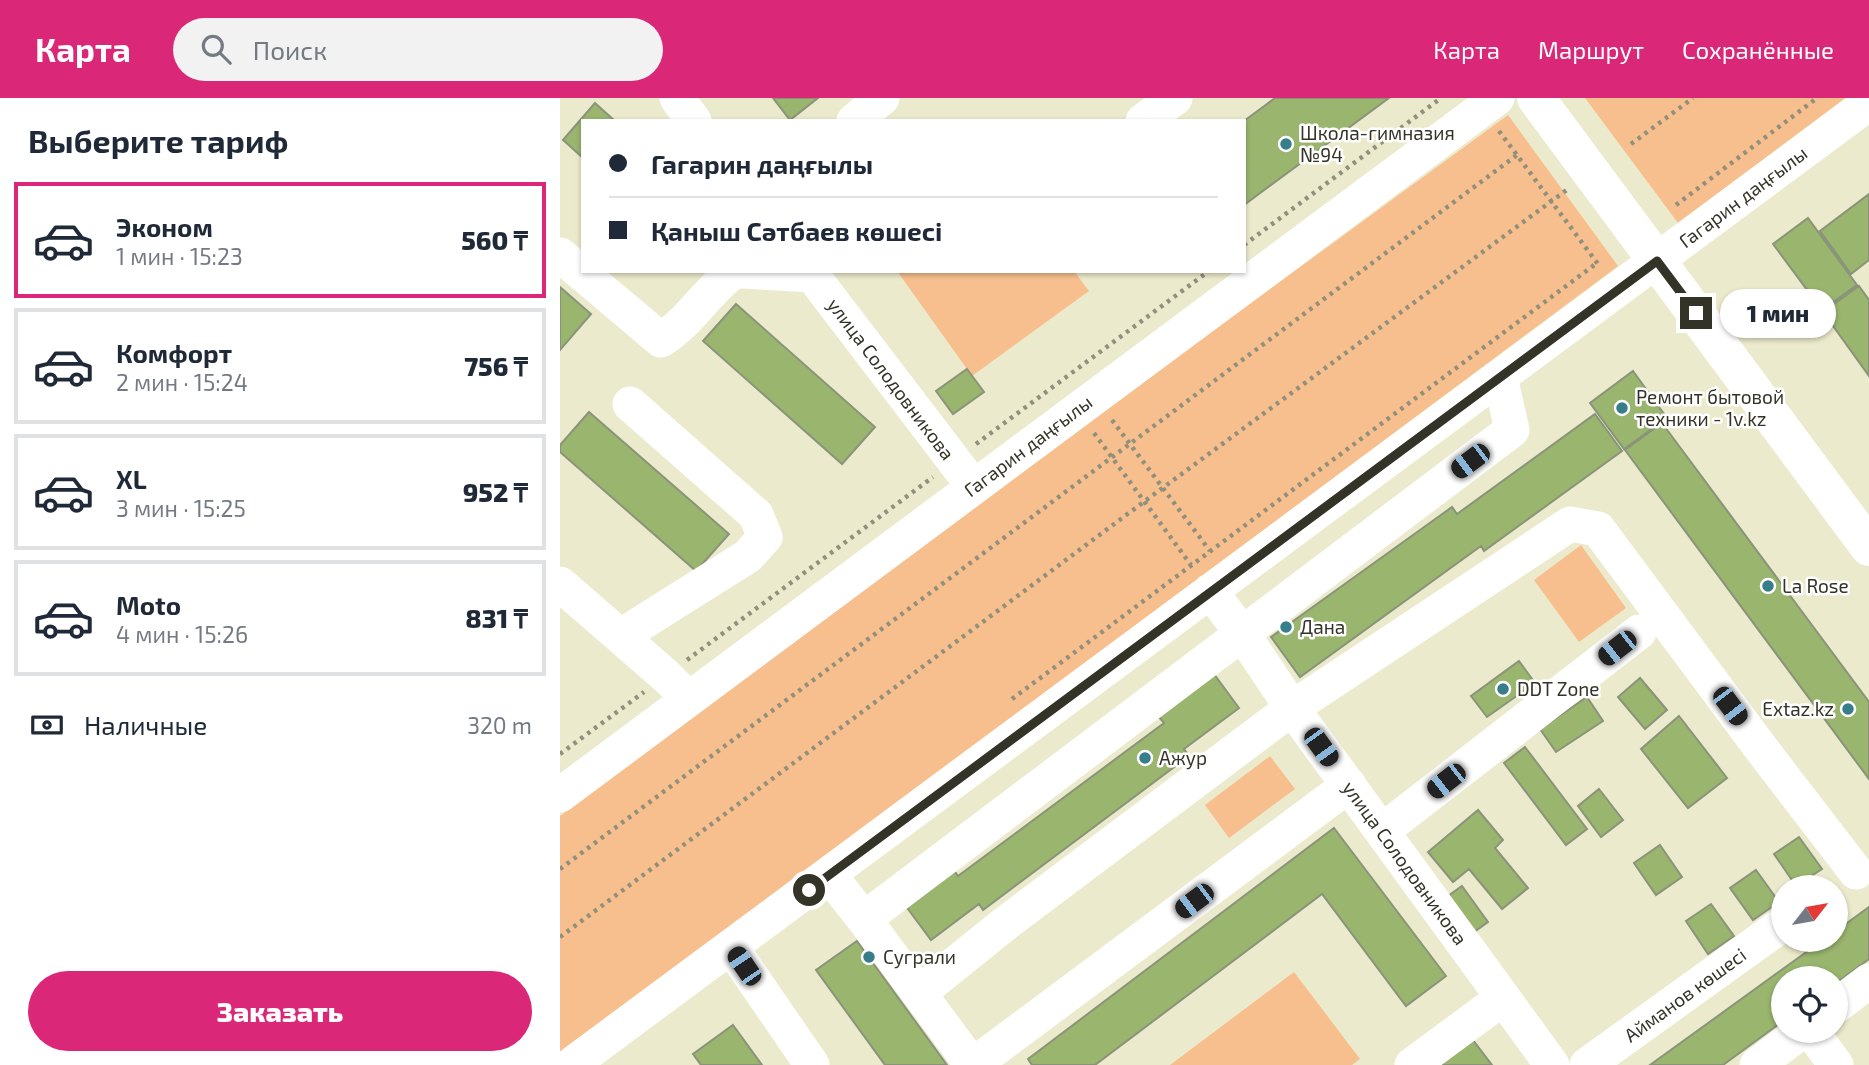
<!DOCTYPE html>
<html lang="ru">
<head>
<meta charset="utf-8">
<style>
  body { margin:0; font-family:"Exo 2",sans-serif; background:#f2f2f3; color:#1f2937; height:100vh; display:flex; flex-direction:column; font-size:26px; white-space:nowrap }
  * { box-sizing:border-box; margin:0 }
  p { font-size:23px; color:#747a83 }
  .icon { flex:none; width:38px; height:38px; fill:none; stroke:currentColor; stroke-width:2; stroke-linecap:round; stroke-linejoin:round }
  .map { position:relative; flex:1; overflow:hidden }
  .drawer { display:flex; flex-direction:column; background:#fff; width:560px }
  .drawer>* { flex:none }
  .banner { position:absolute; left:21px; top:21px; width:665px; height:154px; border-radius:0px; box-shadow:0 2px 5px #0004; display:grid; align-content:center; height:154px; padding:0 28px; background:#fff }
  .needle { width:46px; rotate:59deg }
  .fabs { position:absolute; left:1211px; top:777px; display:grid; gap:14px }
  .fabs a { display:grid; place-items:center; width:77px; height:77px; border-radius:50%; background:#fff; box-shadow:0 2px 5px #0004; font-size:35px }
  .end { position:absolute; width:32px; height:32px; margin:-16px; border:9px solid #343328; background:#fff; box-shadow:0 0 0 4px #fff }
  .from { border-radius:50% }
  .bubble { position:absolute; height:49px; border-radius:24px; background:#fff; box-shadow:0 2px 5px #0004; font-size:23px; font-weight:800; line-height:49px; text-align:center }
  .car { position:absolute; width:21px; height:42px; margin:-21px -10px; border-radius:9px; box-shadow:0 0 5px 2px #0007; background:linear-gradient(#222 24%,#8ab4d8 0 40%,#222 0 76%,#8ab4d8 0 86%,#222 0) }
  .banner b { display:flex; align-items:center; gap:24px; height:66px; font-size:26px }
  .banner b+b { border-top:2px solid #e0e1e3 }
  .banner i { width:18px; height:18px; background:#1f2937 }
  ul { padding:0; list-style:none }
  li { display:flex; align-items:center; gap:21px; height:116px; margin:0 14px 10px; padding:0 14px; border:4px solid #e0e1e3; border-radius:0px }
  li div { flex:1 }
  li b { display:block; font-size:26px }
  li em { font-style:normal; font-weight:800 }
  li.active { border-color:#db2777 }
  li>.icon { width:63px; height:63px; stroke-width:1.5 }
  h2 { padding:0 28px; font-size:32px; line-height:84px }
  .pay { display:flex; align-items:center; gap:18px; height:77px; padding:0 28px; font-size:26px }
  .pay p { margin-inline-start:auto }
  .action { display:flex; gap:14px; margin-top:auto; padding:14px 28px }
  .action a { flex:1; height:80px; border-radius:42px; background:#db2777; color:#fff; font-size:28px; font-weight:800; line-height:80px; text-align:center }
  header { display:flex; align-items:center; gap:42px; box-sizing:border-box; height:98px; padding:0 35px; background:#db2777; color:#fff }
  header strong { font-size:33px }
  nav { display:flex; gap:38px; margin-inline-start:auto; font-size:24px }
  .search { width:490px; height:63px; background:#f2f2f3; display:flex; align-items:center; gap:18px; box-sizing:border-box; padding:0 24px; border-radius:38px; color:#747a83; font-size:26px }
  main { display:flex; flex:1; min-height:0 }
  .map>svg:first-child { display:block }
  .green { fill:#f7bf8d }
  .building { fill:#99b56e; stroke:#89947a; stroke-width:2 }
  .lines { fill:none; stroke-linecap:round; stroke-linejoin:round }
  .path { stroke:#92907c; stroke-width:4.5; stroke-dasharray:3.5 5; stroke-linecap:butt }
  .minor { stroke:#fff; stroke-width:35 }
  .major { stroke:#fff; stroke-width:38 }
  .route { stroke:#343328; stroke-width:9 }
  .poi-dot { fill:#377d8a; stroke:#fff; stroke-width:2.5 }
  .labels { text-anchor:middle; stroke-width:5; stroke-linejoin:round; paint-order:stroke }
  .poi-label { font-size:19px; fill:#343328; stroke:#fff; text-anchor:start }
  .street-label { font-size:19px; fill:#343328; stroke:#fff }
</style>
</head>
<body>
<header>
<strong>Карта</strong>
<div class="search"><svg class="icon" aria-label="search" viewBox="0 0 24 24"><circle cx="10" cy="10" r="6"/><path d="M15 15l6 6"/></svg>Поиск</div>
<nav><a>Карта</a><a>Маршрут</a><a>Сохранённые</a></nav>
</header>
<main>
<section class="drawer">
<h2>Выберите тариф</h2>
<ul>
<li class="active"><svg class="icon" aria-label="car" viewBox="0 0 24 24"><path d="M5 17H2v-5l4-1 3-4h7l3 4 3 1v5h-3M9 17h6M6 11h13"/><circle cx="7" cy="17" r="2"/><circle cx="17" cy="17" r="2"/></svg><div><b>Эконом</b><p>1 мин · 15:23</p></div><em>560 ₸</em></li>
<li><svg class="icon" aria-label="car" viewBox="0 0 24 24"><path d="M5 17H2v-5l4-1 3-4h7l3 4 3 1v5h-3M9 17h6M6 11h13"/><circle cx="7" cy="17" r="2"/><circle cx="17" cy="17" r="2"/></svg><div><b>Комфорт</b><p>2 мин · 15:24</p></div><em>756 ₸</em></li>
<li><svg class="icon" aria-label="car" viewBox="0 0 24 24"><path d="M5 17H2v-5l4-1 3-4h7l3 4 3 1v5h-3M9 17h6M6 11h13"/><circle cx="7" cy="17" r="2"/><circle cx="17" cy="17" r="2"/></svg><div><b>XL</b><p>3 мин · 15:25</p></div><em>952 ₸</em></li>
<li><svg class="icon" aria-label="car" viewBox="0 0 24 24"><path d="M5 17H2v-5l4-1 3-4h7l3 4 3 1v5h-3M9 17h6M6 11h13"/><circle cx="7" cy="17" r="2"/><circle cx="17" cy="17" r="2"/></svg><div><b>Moto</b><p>4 мин · 15:26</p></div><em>831 ₸</em></li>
</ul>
<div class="pay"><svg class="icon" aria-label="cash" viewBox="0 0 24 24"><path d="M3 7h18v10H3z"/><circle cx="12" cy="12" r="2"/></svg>Наличные<p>320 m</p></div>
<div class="action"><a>Заказать</a></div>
</section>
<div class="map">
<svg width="1309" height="967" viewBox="0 0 1309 967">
  <rect width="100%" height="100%" fill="#eceacc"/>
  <!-- green -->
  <path class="green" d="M1025,0H1285L1118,125Z
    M948,17L1058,168L0,956V718L527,325Z
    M337,173H514L529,193L412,278Z
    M1021,447L1066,510L1019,544L974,482Z
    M710,658L735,691L669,740L645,707Z
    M734,874L800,961L792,967H610Z"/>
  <!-- building -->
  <path class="building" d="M213,0H258L230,22Z
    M715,0H829L684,107V23Z
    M35,5L55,23H23V60L3,42Z
    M1309,96V162L1291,176L1260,133Z
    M1248,120L1297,187L1262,212L1213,146Z
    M1299,188L1309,202V278L1263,214Z
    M0,189L31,216L0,252Z
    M176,206L315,329L282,366L143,243Z
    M407,271L424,294L393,316L376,293Z
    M1073,273L1107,320L1064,351L1030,305Z
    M29,314L169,436L136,473L0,354V347Z
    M1035,316L1062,353L924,453L921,448L740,579L711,539L892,409L897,416Z
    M1102,325L1309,604V681L1065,352Z
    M959,563L975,585L927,619L911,598Z
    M654,576L679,610L624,651L629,658L423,812L419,806L371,842L345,807L393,771L398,778L604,625L598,618Z
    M1080,580L1107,612L1085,631L1058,599Z
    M1027,599L1043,623L996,654L980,631Z
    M1119,618L1167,680L1128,710L1081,651Z
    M965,649L1027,731L1006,747L944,665Z
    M1039,691L1063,722L1041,739L1018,708Z
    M918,712L943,742L935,750L968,790L942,811L909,771L893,784L868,754Z
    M774,730L886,878L846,908L762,796L535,967H472L468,961Z
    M1239,739L1262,771L1236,788L1214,756Z
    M1100,747L1122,779L1096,797L1074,765Z
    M1196,772L1219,804L1193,822L1170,790Z
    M902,788L928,824L914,834L888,798Z
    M1151,806L1174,838L1148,856L1126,823Z
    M1309,809V861L1276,885V880H1223V923L1163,967H1090L1263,842H1276V833Z
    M297,843L387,967H325L256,872Z
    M173,927L202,967H141L133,956Z
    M913,942L932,967H879Z"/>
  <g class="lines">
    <!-- path -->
    <path class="path" d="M939,33L1038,166
      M1071,46L1133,0
      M1116,107L1257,0
      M684,147L881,0
      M552,322L650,453
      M534,335L631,467
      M416,346L649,173
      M127,562L373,379
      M452,601L1037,165
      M0,656L84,594
      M0,771L957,57
      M0,839L585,403L1008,91"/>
    <!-- minor -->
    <path class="minor" d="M117,0L134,23
      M294,23L322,0
      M583,23L615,0
      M0,157L101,242C130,224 147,193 174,173
      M182,173L252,177
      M249,173L414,389
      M0,486L106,578L129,601
      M650,493L682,535L732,610L992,967
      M61,538L188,458L205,439L196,417L70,306
      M0,697L937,0
      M822,733L1079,534
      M269,777L304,821L412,967
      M304,821L952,332L940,279
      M171,849L252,967
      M359,895L446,825L732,610L1010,426L1038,431L1203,653L1296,774
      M1276,908L1309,883
      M1251,933L1276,967
      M11,967L1309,5
      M413,967L789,687
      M852,967L943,900
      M1027,967L1223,826
      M1197,967L1242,933"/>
    <!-- major -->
    <path class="major" d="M976,0L1309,449"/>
  </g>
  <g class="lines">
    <!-- route -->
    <path class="route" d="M249,792L1097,163L1136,215"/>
  </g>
  <!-- markers -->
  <g class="poi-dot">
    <circle cx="726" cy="46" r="7"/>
    <circle cx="1062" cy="310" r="7"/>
    <circle cx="1208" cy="488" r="7"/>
    <circle cx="726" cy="529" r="7"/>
    <circle cx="943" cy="591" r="7"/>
    <circle cx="1288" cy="611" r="7"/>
    <circle cx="585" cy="660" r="7"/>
    <circle cx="309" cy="859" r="7"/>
  </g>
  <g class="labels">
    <!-- poi labels -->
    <g class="poi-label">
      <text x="740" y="42">Школа-гимназия<tspan x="740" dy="22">№94</tspan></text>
      <text x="1076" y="306">Ремонт бытовой<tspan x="1076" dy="22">техники - 1v.kz</tspan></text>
      <text x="1222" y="495">La Rose</text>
      <text x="740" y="536">Дана</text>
      <text x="957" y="598">DDT Zone</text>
      <text x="1274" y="618" text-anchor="end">Extaz.kz</text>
      <text x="599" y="667">Ажур</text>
      <text x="323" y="866">Суграли</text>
    </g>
    <!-- street labels -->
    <g class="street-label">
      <text transform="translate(1183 99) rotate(-37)" y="7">Гагарин даңғылы</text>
      <text transform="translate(331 281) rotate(53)" y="7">улица Солодовникова</text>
      <text transform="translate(468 348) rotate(-37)" y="7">Гагарин даңғылы</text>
      <text transform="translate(845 765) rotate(54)" y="7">улица Солодовникова</text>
      <text transform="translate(1125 897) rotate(-36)" y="7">Айманов көшесі</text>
    </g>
  </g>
</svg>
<div class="fabs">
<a><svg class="needle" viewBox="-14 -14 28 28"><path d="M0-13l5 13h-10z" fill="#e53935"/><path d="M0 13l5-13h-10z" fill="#747a83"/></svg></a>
<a><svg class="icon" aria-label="locate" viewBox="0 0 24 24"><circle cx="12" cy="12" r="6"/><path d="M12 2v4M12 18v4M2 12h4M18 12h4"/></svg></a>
</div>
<i class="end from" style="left:249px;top:792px"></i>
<i class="end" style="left:1136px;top:215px"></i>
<div class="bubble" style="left:1160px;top:191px;width:116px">1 мин</div>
<i class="car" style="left:910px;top:363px;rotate:233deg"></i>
<i class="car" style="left:1057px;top:550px;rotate:232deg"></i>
<i class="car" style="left:1170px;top:608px;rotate:143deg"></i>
<i class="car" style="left:761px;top:649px;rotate:144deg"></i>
<i class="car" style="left:886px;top:683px;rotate:232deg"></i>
<i class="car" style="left:634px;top:803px;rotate:233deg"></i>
<i class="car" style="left:184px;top:868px;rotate:326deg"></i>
<div class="banner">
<b><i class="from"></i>Гагарин даңғылы</b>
<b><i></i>Қаныш Сәтбаев көшесі</b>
</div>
</div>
</main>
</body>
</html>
